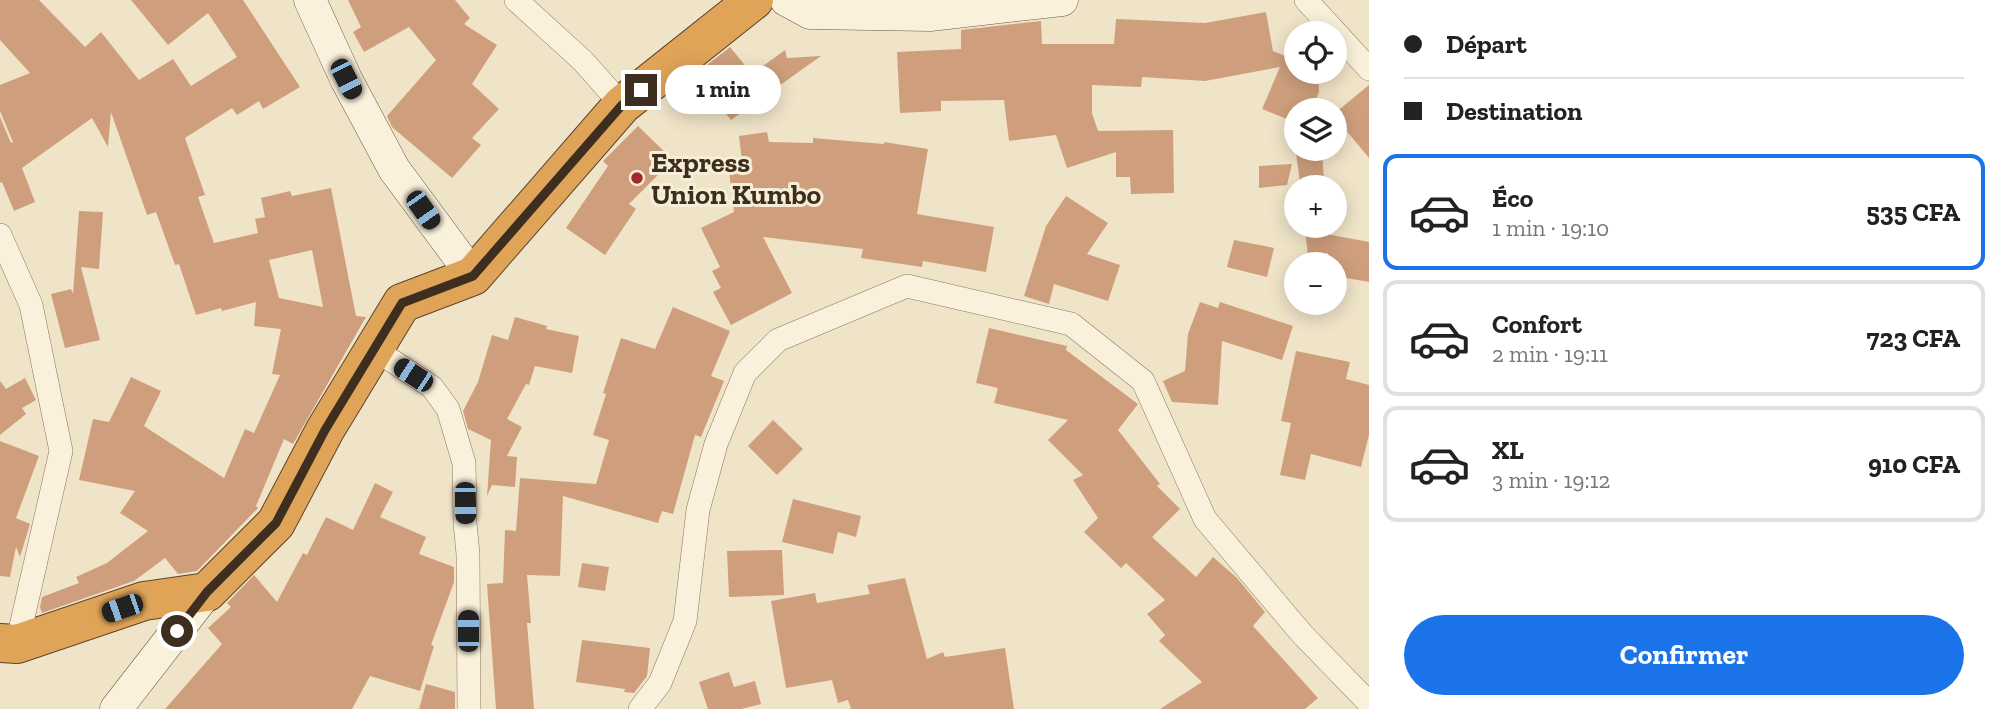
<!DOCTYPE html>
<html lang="fr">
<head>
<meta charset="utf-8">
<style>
  body { margin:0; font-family:"Zilla Slab",serif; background:#f6f6f6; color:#222; height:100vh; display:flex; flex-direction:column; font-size:26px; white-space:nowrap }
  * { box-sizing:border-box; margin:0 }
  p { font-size:23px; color:#767676 }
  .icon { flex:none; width:38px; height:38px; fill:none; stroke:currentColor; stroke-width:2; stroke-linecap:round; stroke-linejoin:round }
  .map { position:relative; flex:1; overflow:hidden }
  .side { display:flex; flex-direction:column; background:#fff; width:630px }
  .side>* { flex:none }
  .banner { display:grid; align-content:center; height:154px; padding:0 35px; background:#fff }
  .fabs { position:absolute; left:1284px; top:21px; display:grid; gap:14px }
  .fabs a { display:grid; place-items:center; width:63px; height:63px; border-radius:50%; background:#fff; box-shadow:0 4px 18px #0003; font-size:35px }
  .end { position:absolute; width:32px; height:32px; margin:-16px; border:9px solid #3d2e20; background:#fff; box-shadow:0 0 0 4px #fff }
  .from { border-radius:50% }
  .bubble { position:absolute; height:49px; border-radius:24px; background:#fff; box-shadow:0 4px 18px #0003; font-size:23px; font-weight:700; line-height:49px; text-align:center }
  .car { position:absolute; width:21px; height:42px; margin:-21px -10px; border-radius:9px; box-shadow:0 0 5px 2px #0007; background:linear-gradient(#222 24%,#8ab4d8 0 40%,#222 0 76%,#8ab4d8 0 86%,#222 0) }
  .banner b { display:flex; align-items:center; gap:24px; height:66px; font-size:26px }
  .banner b+b { border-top:2px solid #e0e0e0 }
  .banner i { width:18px; height:18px; background:#222 }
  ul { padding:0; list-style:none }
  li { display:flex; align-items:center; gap:21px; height:116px; margin:0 14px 10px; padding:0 21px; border:4px solid #e0e0e0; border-radius:14px }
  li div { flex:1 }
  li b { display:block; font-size:26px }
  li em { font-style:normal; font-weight:700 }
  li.current { border-color:#1a73e8 }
  li>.icon { width:63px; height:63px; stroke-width:1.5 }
  .action { display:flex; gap:14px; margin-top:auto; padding:14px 35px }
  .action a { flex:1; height:80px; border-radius:42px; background:#1a73e8; color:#fff; font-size:28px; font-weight:700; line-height:80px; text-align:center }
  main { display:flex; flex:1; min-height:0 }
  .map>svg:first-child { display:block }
  .building { fill:#cf9f7d; fill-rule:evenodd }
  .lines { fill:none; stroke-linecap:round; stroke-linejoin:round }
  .street-casing { stroke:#8d765c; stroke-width:24 }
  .secondary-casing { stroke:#6f573f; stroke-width:33 }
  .highway-casing { stroke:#5b4430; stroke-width:40 }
  .street { stroke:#faf1dc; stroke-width:23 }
  .secondary { stroke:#faf1dc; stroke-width:32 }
  .highway { stroke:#e0a458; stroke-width:38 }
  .route { stroke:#3d2e20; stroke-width:9 }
  .poi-dot { fill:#9e2a2b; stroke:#f7eed8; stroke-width:2.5 }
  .labels { text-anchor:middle; stroke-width:6; stroke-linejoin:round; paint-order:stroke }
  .poi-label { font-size:28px; font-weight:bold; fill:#3d2e20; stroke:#f7eed8; text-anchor:start }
</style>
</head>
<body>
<main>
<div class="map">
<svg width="1369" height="709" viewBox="0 0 1369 709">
  <rect width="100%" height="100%" fill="#f0e4c8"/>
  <!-- building -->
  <path class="building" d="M0,0H39L85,47L101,32L139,80L173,59L191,86L237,57L208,13L168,45L131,0H243L300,87L263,109L259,101L237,115L232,108L185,138L205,195L198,197L214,243L258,233L255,219L265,217L261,198L290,191L292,196L331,188L356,316L366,317L293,444L284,439L256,506L258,508L197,571L178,574L165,558L134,581L42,613L40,607L42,597L79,583L76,577L107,563L148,531L120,513L135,491L79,480L93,419L109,422L131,377L161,391L144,426L224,478L245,429L254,433L280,375L272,374L281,329L254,326L256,302L222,311L221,308L196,315L179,264L175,265L156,212L147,215L111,112L108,147L92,118L22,168L35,202L14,211L2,182L0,183V117L11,143L13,142L0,111V85L30,73L0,40ZM312,250L323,307L279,298L269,260Z
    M348,0H455L470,18L464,24L497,45L472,84L499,109L472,138L481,145L452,178L392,127L387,116L436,60L409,27L364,52L353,32L361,27Z
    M1266,12L1273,51L1285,56L1297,28V72H1318L1319,92L1312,110H1297V123L1262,109L1280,67L1205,81L1142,77L1141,87L1092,85V113L1098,131L1173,130L1174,193L1131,194L1130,177H1116V152L1067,168L1056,135L1009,141L1004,100L941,101V111L900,113L897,52L961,49V30L1041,21L1042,44H1114L1116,19L1205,23Z
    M730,47L752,74L785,50L787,58L821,56L731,120L716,101L705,110L683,84Z
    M1369,85V158L1335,117V113Z
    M638,126L673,160L629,204L636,209L605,255L566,228L608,166L603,161Z
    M767,132L769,142L813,143V138L884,144V142L928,149L917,214L994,227L986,272L923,261L922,267L861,258L863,249L763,237L792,293L731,325L713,292L721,288L712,271L720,267L701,228L734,212L728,163L742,161L739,136Z
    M1296,152H1322L1324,181L1300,183Z
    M1292,164L1287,185L1259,188V166Z
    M1066,196L1108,223L1087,254L1120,265L1108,301L1054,284L1049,304L1024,296L1046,226Z
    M79,211L103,212L99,269L81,267L100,340L65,348L51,294L71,289L73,294Z
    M1305,230L1369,242V282L1335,276V264H1326L1328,253L1308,256Z
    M1234,240L1274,248L1267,277L1227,267Z
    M1200,302L1218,308L1220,302L1293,326L1282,360L1222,341L1218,405L1172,402L1163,381L1185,371L1188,334Z
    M673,307L730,331L711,376L724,381L701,437L695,435L673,514L662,511L658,523L563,496L560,576L527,575L531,623H527L534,709H496L487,584L503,583L505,530L516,531L520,478L596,484L609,440L593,435L606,394L603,393L621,338L655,349Z
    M515,317L547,326L546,329L579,336L572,373L535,366L529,385L526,384L507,419L522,427L507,456L517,457L515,487L492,485L487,496L491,440L468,429L463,411L478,382L492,335L508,340Z
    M989,328L1067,346L1066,350L1138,404L1118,430L1160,484L1157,486L1180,509L1152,537L1196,577L1213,557L1237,578L1265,612L1253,626L1318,698L1305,709H1160L1202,682L1159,641L1165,635L1147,614L1165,600L1126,563L1121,568L1084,532L1098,518L1073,480L1083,475L1048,440L1068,420L994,403L998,388L976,383Z
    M1296,351L1350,362L1346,379L1369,385V435L1361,467L1311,454L1305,480L1280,475L1291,423L1281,421Z
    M25,378L36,400L22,408L26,414L0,435V381L6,389Z
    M773,420L803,449L777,475L748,446Z
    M0,441L39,456L16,518L30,524L20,557L16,547L10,577L0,576Z
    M375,483L393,492L380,517L426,537L419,554L454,567V582L431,645L434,646L420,691L370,676L352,709H165L222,644L208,628L231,607L227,603L254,575L277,602L303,553L307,555L326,517L353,530Z
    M793,499L861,516L856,537L838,532L833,554L782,542Z
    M782,550L784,595L729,597L727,551Z
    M582,563L609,567L605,591L578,587Z
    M905,578L927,659L943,652L945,657L1005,648L1014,709H851L848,700L838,703L832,680L786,688L771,601L815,593L817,603L870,594L867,585Z
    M582,640L650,648L647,676L634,693L624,692L625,689L576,682Z
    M729,672L734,687L755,681L761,704L741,709H708L699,682Z
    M426,684L455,692V709H419Z"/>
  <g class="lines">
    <!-- street casing -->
    <g class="street-casing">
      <path id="street" d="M516,0L583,61L622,105
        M1306,0L1369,69
        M0,235L31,305L61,451L17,644
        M374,349L432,387L448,409L464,463L465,523L468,554L469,709
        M640,709L660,683L685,621L698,510L716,444L745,373L778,340L907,286L1071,324L1143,381L1205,519L1302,634L1369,703"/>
    </g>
    <!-- secondary casing -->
    <g class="secondary-casing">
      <path id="secondary" d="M310,0L346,79L394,169L473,276
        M786,0L810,13L930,15L1062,0
        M116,709L207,592"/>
    </g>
    <!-- highway casing -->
    <g class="highway-casing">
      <path id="highway" d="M0,643L17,644L144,601L207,592L276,523L325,430L402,303L473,276L622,105L754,0"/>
    </g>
    <!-- street -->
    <use href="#street" class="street"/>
    <!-- secondary -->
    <use href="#secondary" class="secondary"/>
    <!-- highway -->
    <use href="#highway" class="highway"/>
  </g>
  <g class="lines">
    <!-- route -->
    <path class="route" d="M177,631L207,592L276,523L325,430L402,303L473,276L622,105L641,90"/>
  </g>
  <!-- markers -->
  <circle class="poi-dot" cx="637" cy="178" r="7"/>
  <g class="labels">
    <!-- poi labels -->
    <g class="poi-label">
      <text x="651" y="172">Express<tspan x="651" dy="32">Union Kumbo</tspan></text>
    </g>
  </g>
</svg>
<div class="fabs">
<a><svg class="icon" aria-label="locate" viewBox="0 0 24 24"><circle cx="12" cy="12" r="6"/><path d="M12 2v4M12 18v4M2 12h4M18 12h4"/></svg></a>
<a><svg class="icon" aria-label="layers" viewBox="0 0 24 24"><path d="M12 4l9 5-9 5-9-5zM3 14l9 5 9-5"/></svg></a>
<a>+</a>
<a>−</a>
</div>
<i class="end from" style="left:177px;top:631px"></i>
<i class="end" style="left:641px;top:90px"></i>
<div class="bubble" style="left:665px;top:65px;width:116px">1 min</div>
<i class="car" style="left:346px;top:79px;rotate:153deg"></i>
<i class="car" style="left:423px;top:210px;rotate:145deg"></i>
<i class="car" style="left:413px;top:375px;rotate:303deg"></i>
<i class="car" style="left:465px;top:503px;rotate:179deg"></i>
<i class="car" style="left:122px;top:608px;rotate:251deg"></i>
<i class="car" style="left:468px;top:631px;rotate:0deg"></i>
</div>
<section class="side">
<div class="banner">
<b><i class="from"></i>Départ</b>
<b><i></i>Destination</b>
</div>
<ul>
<li class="current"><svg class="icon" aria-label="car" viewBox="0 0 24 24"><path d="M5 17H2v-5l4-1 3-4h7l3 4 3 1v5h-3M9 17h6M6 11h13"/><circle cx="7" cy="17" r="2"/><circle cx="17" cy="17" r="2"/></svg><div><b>Éco</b><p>1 min · 19:10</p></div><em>535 CFA</em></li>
<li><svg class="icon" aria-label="car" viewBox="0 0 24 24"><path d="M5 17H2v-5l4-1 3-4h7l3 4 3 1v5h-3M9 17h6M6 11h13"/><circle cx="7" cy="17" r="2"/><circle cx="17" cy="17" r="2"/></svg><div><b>Confort</b><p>2 min · 19:11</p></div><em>723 CFA</em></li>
<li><svg class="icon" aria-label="car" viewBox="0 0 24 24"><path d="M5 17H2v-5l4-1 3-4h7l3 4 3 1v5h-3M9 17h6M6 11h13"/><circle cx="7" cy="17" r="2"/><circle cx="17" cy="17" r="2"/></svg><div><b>XL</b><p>3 min · 19:12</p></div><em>910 CFA</em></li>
</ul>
<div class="action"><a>Confirmer</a></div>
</section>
</main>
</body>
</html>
